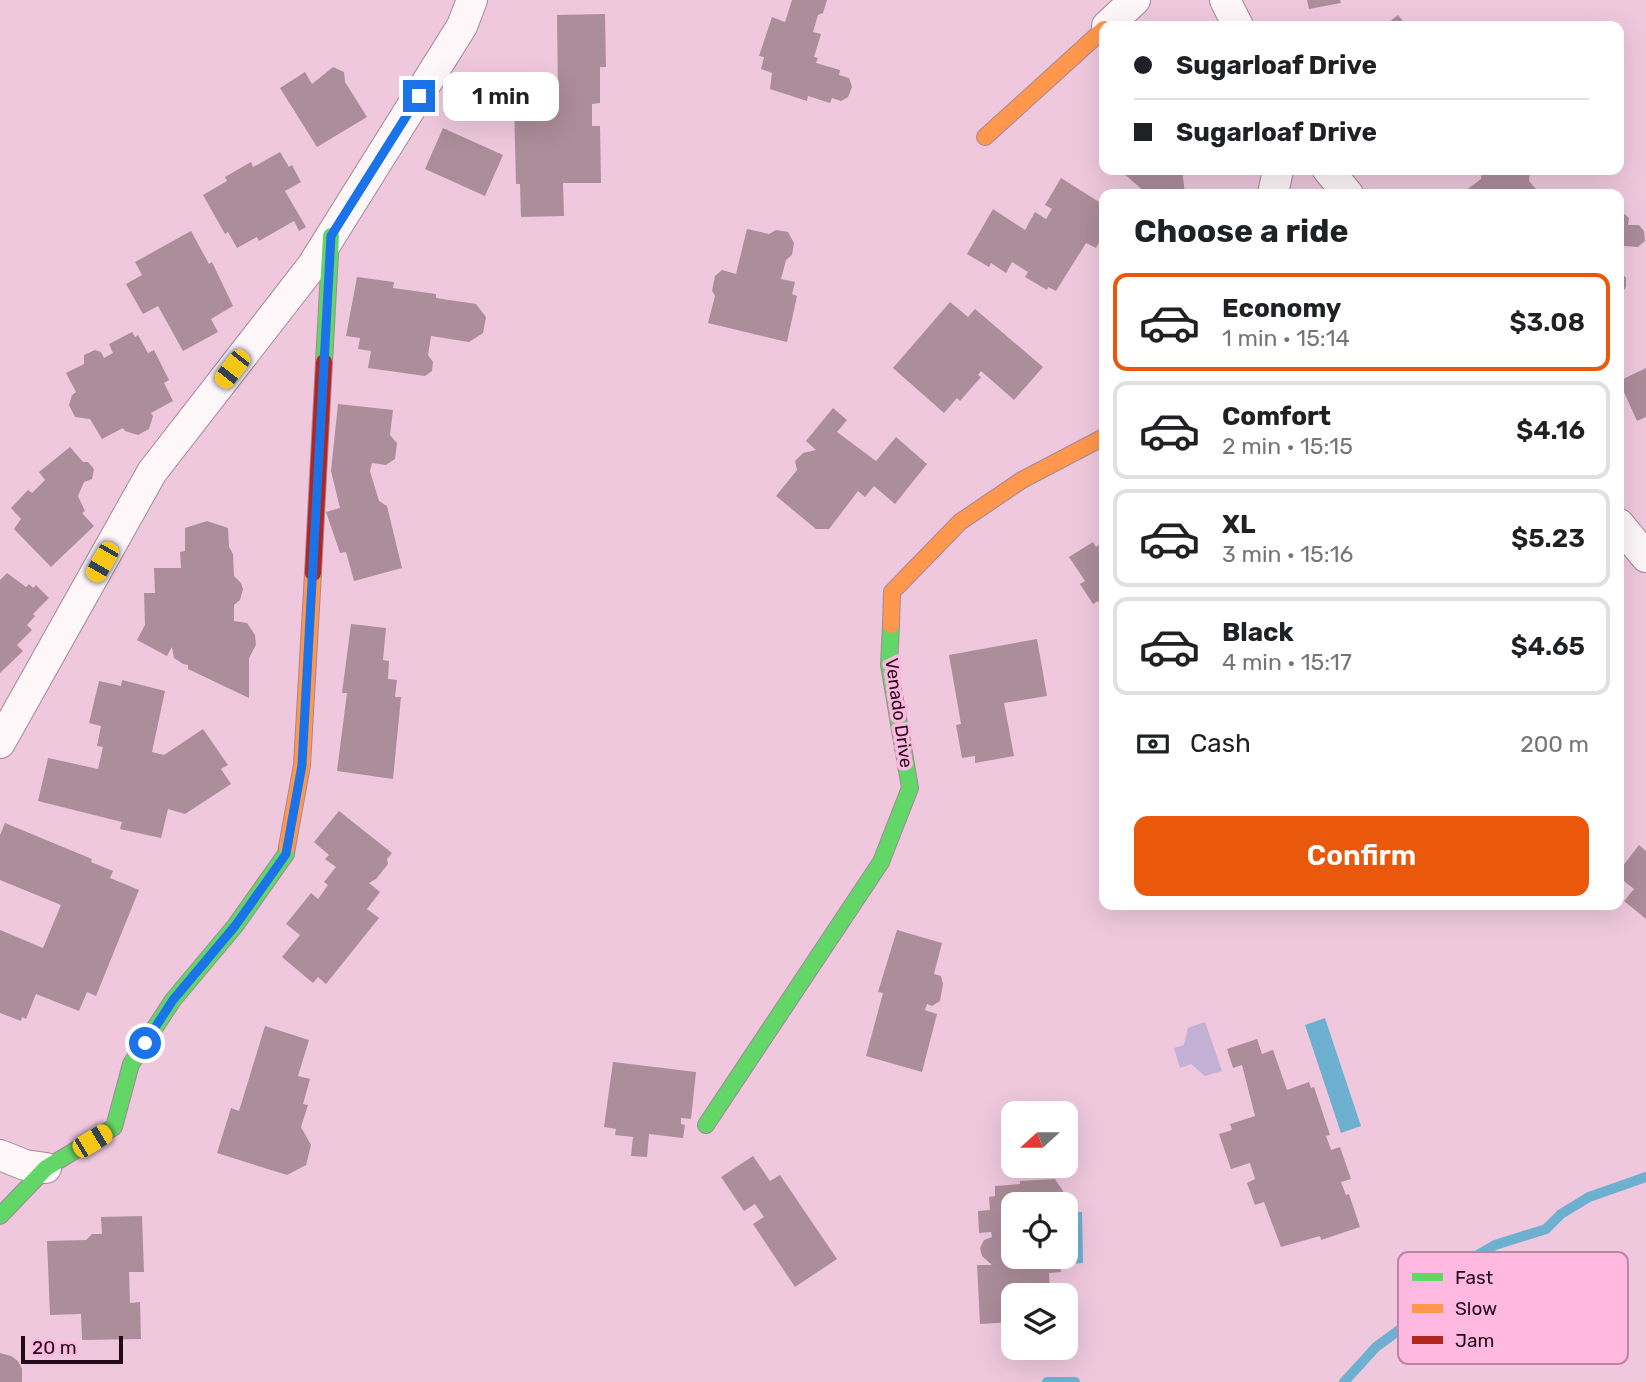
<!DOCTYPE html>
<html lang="en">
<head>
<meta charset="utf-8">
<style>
  body { margin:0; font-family:Rubik,sans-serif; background:#f6f6f6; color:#202124; height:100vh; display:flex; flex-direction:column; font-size:26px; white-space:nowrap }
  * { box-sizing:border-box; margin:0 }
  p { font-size:23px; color:#757577 }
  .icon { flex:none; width:38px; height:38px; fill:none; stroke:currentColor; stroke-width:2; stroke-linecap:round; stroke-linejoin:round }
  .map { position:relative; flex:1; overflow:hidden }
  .sheet { position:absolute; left:1099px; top:189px; width:525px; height:721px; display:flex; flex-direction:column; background:#fff; border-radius:14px; box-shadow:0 7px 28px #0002 }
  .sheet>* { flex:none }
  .hud { position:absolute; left:1099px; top:21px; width:525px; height:154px; border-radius:14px; box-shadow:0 7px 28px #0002; display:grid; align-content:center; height:154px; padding:0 35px; background:#fff }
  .needle { width:46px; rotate:249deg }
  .buttons { position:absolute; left:1001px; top:1101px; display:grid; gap:14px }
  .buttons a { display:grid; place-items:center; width:77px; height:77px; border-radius:14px; background:#fff; box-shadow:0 7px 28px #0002; font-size:35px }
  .scale { position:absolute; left:21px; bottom:18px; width:102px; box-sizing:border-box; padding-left:7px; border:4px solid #230a1a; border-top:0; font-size:19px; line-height:24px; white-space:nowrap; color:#230a1a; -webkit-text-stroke:5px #ffb8e0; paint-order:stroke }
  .end { position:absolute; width:32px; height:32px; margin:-16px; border:9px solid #1a73e8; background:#fff; box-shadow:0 0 0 4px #fff }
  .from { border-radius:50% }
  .bubble { position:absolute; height:49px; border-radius:14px; background:#fff; box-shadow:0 7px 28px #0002; font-size:23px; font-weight:600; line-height:49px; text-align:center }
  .car { position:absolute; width:21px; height:42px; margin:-21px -10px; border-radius:9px; box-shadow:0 0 5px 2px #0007; background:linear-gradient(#f5c518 24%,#345 0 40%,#f5c518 0 76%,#345 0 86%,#f5c518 0) }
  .hud b { display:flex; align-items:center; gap:24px; height:66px; font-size:26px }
  .hud b+b { border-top:2px solid #e0e0e0 }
  .hud i { width:18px; height:18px; background:#202124 }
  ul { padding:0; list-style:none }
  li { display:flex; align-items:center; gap:21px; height:98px; margin:0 14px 10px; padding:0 21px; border:4px solid #e0e0e0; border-radius:14px }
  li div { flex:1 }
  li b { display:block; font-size:26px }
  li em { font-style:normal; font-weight:600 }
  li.on { border-color:#ea580c }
  li>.icon { width:63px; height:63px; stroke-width:1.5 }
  h2 { padding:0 35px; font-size:32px; line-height:84px }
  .pay { display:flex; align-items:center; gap:18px; height:77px; padding:0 35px; font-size:26px }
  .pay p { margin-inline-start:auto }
  .action { display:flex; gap:14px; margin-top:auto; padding:14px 35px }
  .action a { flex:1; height:80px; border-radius:14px; background:#ea580c; color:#fff; font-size:28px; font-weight:600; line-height:80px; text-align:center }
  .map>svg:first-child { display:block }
  .green { fill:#c2b1d4 }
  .water { fill:#6db0d0 }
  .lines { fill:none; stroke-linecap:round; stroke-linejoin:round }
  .stream { stroke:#6db0d0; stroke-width:10 }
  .building { fill:#ac8d9a }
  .street-casing { stroke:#a48798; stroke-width:32 }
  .fast-casing { stroke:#a48798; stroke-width:18 }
  .slow-casing { stroke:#a48798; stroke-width:18 }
  .jam-casing { stroke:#a48798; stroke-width:18 }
  .street { stroke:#fdf7fa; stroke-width:30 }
  .fast { stroke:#63d668; stroke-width:16 }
  .slow { stroke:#ff974d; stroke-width:16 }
  .jam { stroke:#b3261e; stroke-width:16 }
  .route { stroke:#1a73e8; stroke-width:9 }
  .labels { text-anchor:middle; stroke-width:7; stroke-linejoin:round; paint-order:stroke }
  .street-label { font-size:18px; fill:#230a1a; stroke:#ffb8e0 }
  .key { fill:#ffb8e0; stroke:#bd84a5; stroke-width:2 }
  .key-label { font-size:19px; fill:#230a1a }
</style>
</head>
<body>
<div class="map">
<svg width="1646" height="1382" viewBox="0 0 1646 1382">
  <rect width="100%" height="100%" fill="#efc8de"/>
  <!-- green -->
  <path class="green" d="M1205,1022L1222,1071L1205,1076L1191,1064L1180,1068L1174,1048L1184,1045L1188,1028Z"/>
  <!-- water -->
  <path class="water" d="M1325,1018L1361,1126L1341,1133L1305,1025Z
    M1070,1212H1082L1083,1263L1069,1264Z"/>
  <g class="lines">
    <!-- stream -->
    <path class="stream" d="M1047,1382H1075
      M1344,1382L1376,1347L1425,1311L1467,1273L1476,1256L1495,1245L1546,1229L1561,1214L1589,1197L1646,1177"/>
  </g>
  <!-- building -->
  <path class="building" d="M792,0H827L823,13L818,15L813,32L821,34L814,57L818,58L816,63L840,70L839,75L849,78L852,87L848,97L841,101L832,98L830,103L808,96L807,101L770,89L772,73L761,69L764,57L759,56L772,17L785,22Z
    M1307,0H1340L1341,3L1309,9Z
    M605,14L606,67H600V103L592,104V126H600L601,183H563L564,216L521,217L520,184H516L514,102H551L550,89H558L557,15Z
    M1398,15L1407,26H1384Z
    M333,67L344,72L345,82L367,117L317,147L280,88L305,72L312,84Z
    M443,128L503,155L485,196L425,169Z
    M280,152L289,167L292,165L301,182L285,191L306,227L299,231L294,221L259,241L257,237L237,248L228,232L225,234L203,195L227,181L225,177L251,162L253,167Z
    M1120,170H1182L1185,193L1147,194Z
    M1482,170H1530L1529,181L1540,194H1461L1481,179Z
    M1061,178L1104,205V234L1096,248L1086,243L1056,291L1048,287L1047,290L1025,277L1028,272L1012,262L1006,273L991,263L989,267L967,254L993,209L1025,230L1035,212L1046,219L1052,209L1045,205Z
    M1619,209L1629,218L1628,225H1639L1644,231L1645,241L1638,247L1623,246L1622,273L1626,278V287L1619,297Z
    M747,229L769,234L776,230L788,232L794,243L792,255L786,260L781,279L795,282L792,294L797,296L787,342L708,323L715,296L712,291L715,276L722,270L736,274Z
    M191,231L209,264L212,262L233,306L211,319L218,332L183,351L158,306L143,314L126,284L142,275L135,262Z
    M357,277L394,282L393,288L436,294V298L476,304L486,317L483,333L469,342L431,336L428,355L433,362L432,371L425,376L368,368L371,351L358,349L360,338L346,336Z
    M950,302L968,317L975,309L1043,367L1014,400L981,371L978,375L981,377L960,401L957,398L944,413L893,368Z
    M132,332L135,337L138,335L148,353L154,350L169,380L164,383L173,401L151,413L153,416L149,429L138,435L125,431L123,428L102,439L90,419L75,417L69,405L72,395L76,392L66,373L84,364V355L95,350L101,352L104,358L113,353L109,344Z
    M1646,368V417L1637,421L1619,381Z
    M338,404L393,410L390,435L397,443L395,459L386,465L372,463L370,471L379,501L387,506L402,568L354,581L346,552L340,553L326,512L340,508L331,471Z
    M833,408L847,420L837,432L876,461L896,437L927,464L895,504L874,486L865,497L858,491L829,529H816L776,496L797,470L795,461L803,453L816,450L806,441Z
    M70,447L83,462H88L94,469L92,479L84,482L78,496L85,511L82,513L94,526L51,567L14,529L21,519L11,508L28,490L32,493L45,480L39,472Z
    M207,521L228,528L229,547L233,554L234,576L241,583L243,589L240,600L234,605V621L247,623L255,635L256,645L249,658V698L188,669V665L183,664L174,658L172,647L167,656L137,640L145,625L144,593H155L154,568H181L180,552L185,551V528Z
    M1104,541V611L1098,601L1093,604L1080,584L1085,581L1069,557L1093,542L1096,547Z
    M7,573L26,587L29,584L33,588L36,585L49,598L33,614L35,616L27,625L32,630L17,645L23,651L0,673V580Z
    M351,624L386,628L383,660L389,661L388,679L397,680L395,697H401L393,779L337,771L347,693H342Z
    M1037,639L1047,696L1004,703L1014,756L975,763V756L962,758L956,725L961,724L949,655Z
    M122,680L165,691L152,752L164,755L203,729L228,765L221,769L231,784L185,814L168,809L161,838L120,829L122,822L38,801L48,758L98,769L103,747L97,746L101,726L89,723L99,681L121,686Z
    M339,811L392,853L387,859L388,864L376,879L369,883L380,892L367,909L379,918L326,984L318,977L313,983L282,957L300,935L286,924L311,893L318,899L328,885L324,882L336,867L325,859L329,855L314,842Z
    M5,823L92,859L91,862L113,871L110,878L139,890L96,996L87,992L79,1011L36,994L26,1019L22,1017L21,1021L0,1013V930L43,948L61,905L0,880V835Z
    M1639,845L1646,851V919L1624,901L1634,889L1619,877V871Z
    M897,930L942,943L934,974L941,976L943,984L940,1001L932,1006L927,1004L925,1010L937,1014L922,1072L866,1056L883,993L878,992Z
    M265,1026L309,1040L298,1076L310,1079L303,1104L308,1105L301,1127L311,1145L306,1165L287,1175L217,1153L231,1108L239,1111Z
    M1257,1039L1262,1054L1273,1050L1287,1090L1309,1082L1311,1088L1314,1087L1330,1135L1326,1136L1331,1150L1340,1147L1351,1179L1341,1182L1346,1195L1349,1194L1360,1227L1321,1240L1320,1236L1281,1247L1264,1202L1255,1205L1247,1183L1255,1179L1250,1163L1231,1169L1219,1134L1232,1130L1230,1124L1255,1116L1242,1065L1233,1068L1227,1049Z
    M613,1062L696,1072L691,1119L681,1118V1124L685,1125L683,1138L649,1134L647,1157L631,1156L633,1137L615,1135L616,1129L604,1127Z
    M753,1156L770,1181L780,1175L837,1259L795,1287L753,1224L764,1217L755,1204L744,1211L721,1177Z
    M1055,1179L1063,1191V1204H1013V1256H1059L1061,1272L1049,1273L1050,1295H1013V1322L980,1324L977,1265H992L982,1256L980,1248L984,1240L992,1237L991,1232L979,1233L978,1211L990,1210L989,1197L995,1196V1186L1020,1184V1181Z
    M142,1216L144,1272H129L130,1303L140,1302L141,1339L82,1340L81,1314L50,1315L47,1241L86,1240L92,1234H102L101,1217Z
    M0,1353L11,1356L18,1361L22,1369V1382H0Z"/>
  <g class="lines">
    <!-- street casing -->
    <g class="street-casing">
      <path id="street" d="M1225,0L1238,26
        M1107,26L1135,0
        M1328,170L1348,194
        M1273,194L1278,170
        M1619,524L1646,557
        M0,743L152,472L312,266L462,26L472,0
        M0,1155L25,1165L46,1168"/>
    </g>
    <!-- fast casing -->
    <g class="fast-casing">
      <path id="fast" d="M324,362L331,236
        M706,1125L881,862L910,788L889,665L891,625
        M0,1216L46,1168L114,1127L131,1064L173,1000L235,926L286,854L287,847"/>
    </g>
    <!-- slow casing -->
    <g class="slow-casing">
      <path id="slow" d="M985,137L1104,29
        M891,625L892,592L960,522L1022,480L1104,437
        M287,847L302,765L313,573"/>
    </g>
    <!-- jam casing -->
    <g class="jam-casing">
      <path id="jam" d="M313,573L324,362"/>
    </g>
    <!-- street -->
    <use href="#street" class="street"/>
    <!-- fast -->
    <use href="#fast" class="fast"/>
    <!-- slow -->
    <use href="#slow" class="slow"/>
    <!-- jam -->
    <use href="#jam" class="jam"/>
  </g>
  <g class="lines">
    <!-- route -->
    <path class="route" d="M145,1043L173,1000L235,926L286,854L302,765L331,236L419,96"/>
  </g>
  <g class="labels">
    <!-- street labels -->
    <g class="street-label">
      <text transform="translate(899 713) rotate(82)" y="6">Venado Drive</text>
    </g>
  </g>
  <!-- legend -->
  <rect x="1398" y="1252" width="230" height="112" rx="10" class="key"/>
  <rect x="1412" y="1273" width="31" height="8" fill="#63d668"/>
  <rect x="1412" y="1304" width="31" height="9" fill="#ff974d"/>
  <rect x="1412" y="1336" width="31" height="8" fill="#b3261e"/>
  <g class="key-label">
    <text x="1455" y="1284">Fast</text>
    <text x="1455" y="1315">Slow</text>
    <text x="1455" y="1347">Jam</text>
  </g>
</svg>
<div class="buttons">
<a><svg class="needle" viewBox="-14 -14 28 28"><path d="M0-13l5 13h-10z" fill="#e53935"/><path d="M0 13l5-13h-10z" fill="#757577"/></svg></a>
<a><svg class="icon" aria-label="locate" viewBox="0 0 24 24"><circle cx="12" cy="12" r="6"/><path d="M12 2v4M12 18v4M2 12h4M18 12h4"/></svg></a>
<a><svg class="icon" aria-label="layers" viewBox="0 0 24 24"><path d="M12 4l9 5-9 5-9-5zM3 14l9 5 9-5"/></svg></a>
</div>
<div class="scale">20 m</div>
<i class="end from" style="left:145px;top:1043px"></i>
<i class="end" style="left:419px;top:96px"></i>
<div class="bubble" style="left:443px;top:72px;width:116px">1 min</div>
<i class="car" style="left:232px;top:369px;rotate:218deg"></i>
<i class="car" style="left:102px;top:562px;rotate:210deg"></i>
<i class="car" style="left:92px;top:1141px;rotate:59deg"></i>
<div class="hud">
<b><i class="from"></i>Sugarloaf Drive</b>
<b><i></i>Sugarloaf Drive</b>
</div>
<section class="sheet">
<h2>Choose a ride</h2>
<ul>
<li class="on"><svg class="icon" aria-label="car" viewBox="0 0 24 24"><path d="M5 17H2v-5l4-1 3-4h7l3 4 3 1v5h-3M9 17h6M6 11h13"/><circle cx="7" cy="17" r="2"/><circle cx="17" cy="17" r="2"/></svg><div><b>Economy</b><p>1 min · 15:14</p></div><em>$3.08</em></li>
<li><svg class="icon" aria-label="car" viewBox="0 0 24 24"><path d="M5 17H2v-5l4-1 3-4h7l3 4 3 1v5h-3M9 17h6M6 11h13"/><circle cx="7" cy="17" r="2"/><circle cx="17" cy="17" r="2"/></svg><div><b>Comfort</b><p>2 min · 15:15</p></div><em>$4.16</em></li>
<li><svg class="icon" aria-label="car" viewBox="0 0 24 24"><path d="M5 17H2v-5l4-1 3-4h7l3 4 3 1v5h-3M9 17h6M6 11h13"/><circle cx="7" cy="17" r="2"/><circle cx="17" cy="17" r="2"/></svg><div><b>XL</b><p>3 min · 15:16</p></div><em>$5.23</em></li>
<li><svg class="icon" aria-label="car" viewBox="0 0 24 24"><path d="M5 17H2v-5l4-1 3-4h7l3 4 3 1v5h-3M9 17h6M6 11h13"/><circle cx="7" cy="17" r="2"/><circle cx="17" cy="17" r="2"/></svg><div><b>Black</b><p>4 min · 15:17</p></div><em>$4.65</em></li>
</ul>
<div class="pay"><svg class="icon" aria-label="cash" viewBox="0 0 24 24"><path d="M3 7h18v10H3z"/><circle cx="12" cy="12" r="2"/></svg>Cash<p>200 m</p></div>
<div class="action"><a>Confirm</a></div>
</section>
</div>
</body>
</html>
